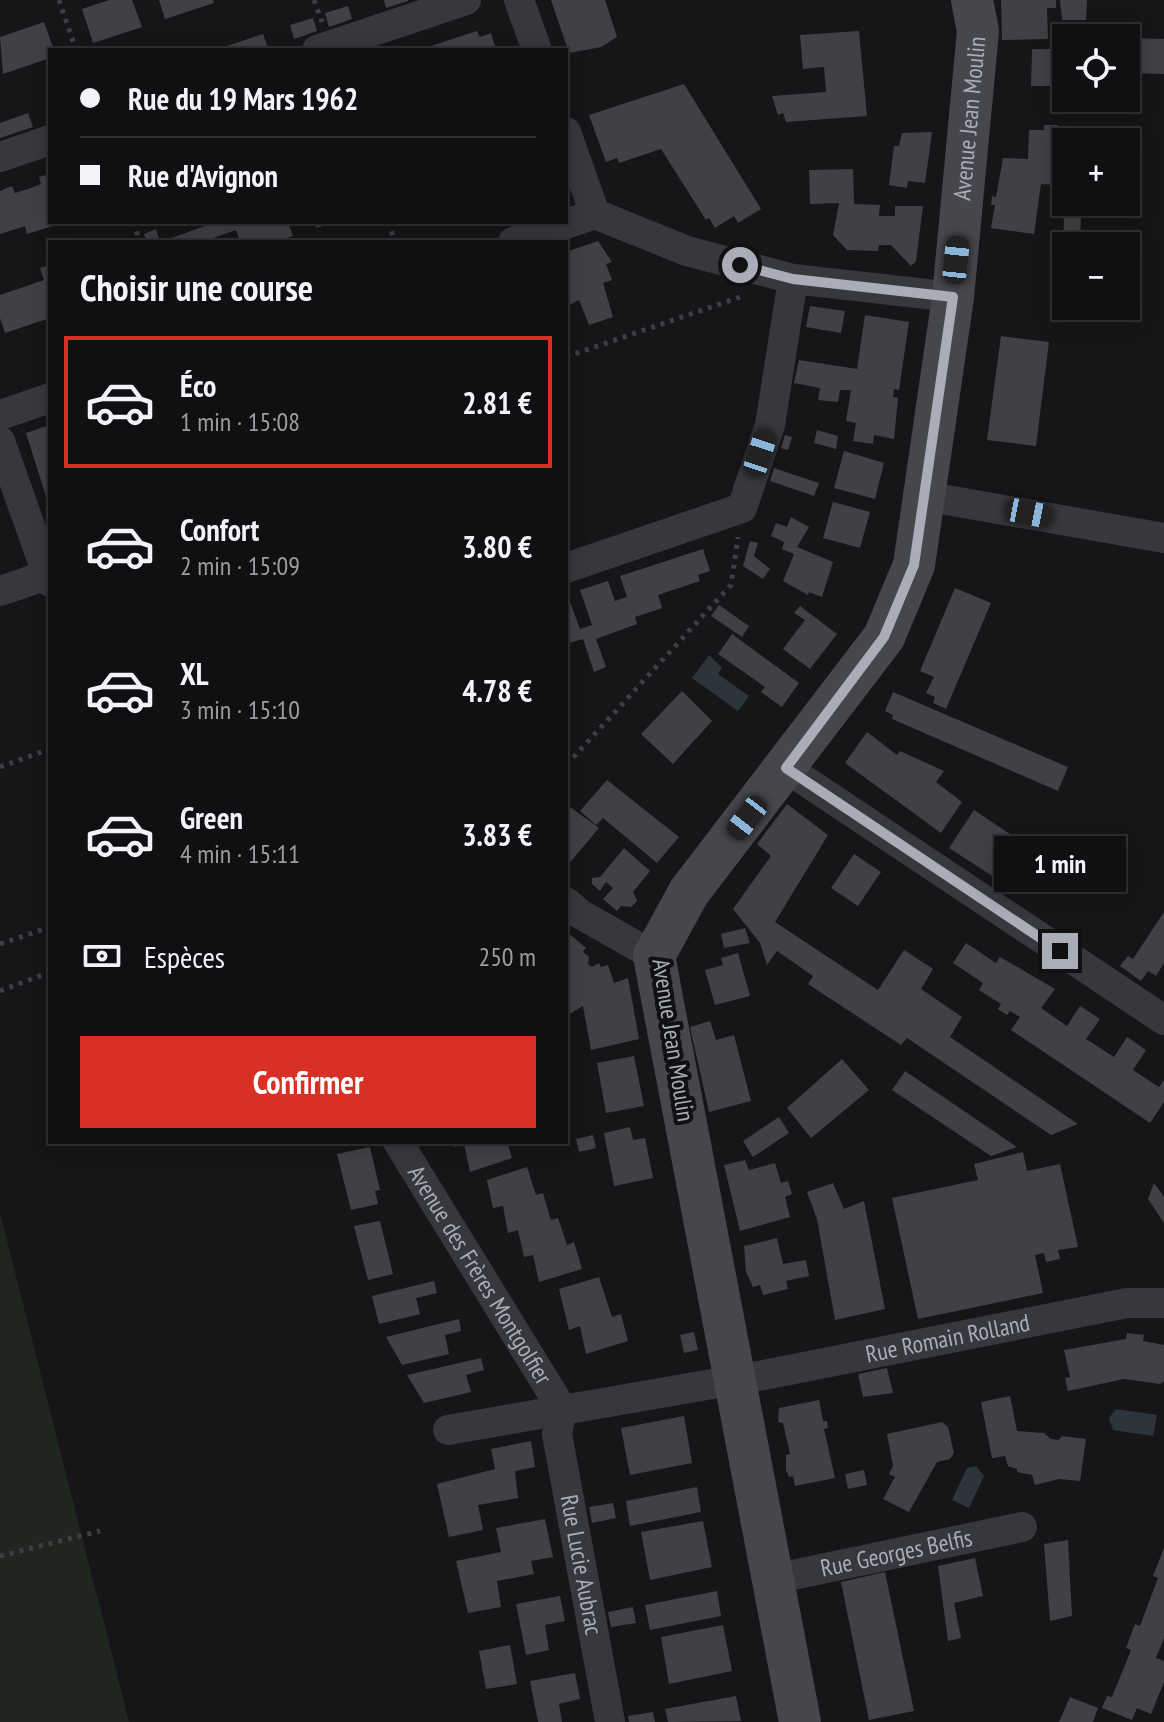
<!DOCTYPE html>
<html lang="fr">
<head>
<meta charset="utf-8">
<style>
  body { margin:0; font-family:"PT Sans Narrow",sans-serif; background:#19191b; color:#f1f3f6; height:100vh; display:flex; flex-direction:column; font-size:30px; white-space:nowrap }
  * { box-sizing:border-box; margin:0 }
  p { font-size:26px; color:#9c9d9f }
  .icon { flex:none; width:44px; height:44px; fill:none; stroke:currentColor; stroke-width:2; stroke-linecap:round; stroke-linejoin:round }
  .map { position:relative; flex:1; overflow:hidden }
  .details { position:absolute; left:48px; top:240px; width:520px; height:904px; display:flex; flex-direction:column; background:#101012; border-radius:0px; box-shadow:0 4px 20px #0003,0 0 0 2px #303032 }
  .details>* { flex:none }
  .top-card { position:absolute; left:48px; top:48px; width:520px; height:176px; border-radius:0px; box-shadow:0 4px 20px #0003,0 0 0 2px #303032; display:grid; align-content:center; height:176px; padding:0 32px; background:#101012 }
  .tools { position:absolute; left:1052px; top:24px; display:grid; gap:16px }
  .tools a { display:grid; place-items:center; width:88px; height:88px; border-radius:0px; background:#101012; box-shadow:0 4px 20px #0003,0 0 0 2px #303032; font-size:40px }
  .end { position:absolute; width:36px; height:36px; margin:-18px; border:10px solid #a8adb8; background:#111; box-shadow:0 0 0 4px #111 }
  .from { border-radius:50% }
  .bubble { position:absolute; height:56px; border-radius:0px; background:#101012; box-shadow:0 4px 20px #0003,0 0 0 2px #303032; font-size:26px; font-weight:700; line-height:56px; text-align:center }
  .car { position:absolute; width:24px; height:48px; margin:-24px -12px; border-radius:10px; box-shadow:0 0 6px 2px #0007; background:linear-gradient(#222 24%,#8ab4d8 0 40%,#222 0 76%,#8ab4d8 0 86%,#222 0) }
  .top-card b { display:flex; align-items:center; gap:28px; height:76px; font-size:30px }
  .top-card b+b { border-top:2px solid #303032 }
  .top-card i { width:20px; height:20px; background:#f1f3f6 }
  ul { padding:0; list-style:none }
  li { display:flex; align-items:center; gap:24px; height:132px; margin:0 16px 12px; padding:0 16px; border:4px solid transparent; border-radius:0px }
  li div { flex:1 }
  li b { display:block; font-size:30px }
  li em { font-style:normal; font-weight:700 }
  li.selected { border-color:#d93025 }
  li>.icon { width:72px; height:72px; stroke-width:1.5 }
  h2 { padding:0 32px; font-size:36px; line-height:96px }
  .pay { display:flex; align-items:center; gap:20px; height:88px; padding:0 32px; font-size:30px }
  .pay p { margin-inline-start:auto }
  .button { display:flex; gap:16px; margin-top:auto; padding:16px 32px }
  .button a { flex:1; height:92px; border-radius:0px; background:#d93025; color:#fff; font-size:32px; font-weight:700; line-height:92px; text-align:center }
  .map>svg:first-child { display:block }
  .green { fill:#1e261f }
  .water { fill:#2c353c }
  .building { fill:#404145 }
  .lines { fill:none; stroke-linecap:round; stroke-linejoin:round }
  .path { stroke:#3d3f44; stroke-width:5; stroke-dasharray:4 6; stroke-linecap:butt }
  .minor { stroke:#37383d; stroke-width:30 }
  .secondary { stroke:#45474d; stroke-width:42 }
  .route { stroke:#a8adb8; stroke-width:10 }
  .labels { text-anchor:middle; stroke-width:8; stroke-linejoin:round; paint-order:stroke }
  .street-label { font-size:24px; fill:#a8adb8; stroke:#111113 }
</style>
</head>
<body>
<div class="map">
<svg width="1164" height="1722" viewBox="0 0 1164 1722">
  <rect width="100%" height="100%" fill="#161618"/>
  <!-- green -->
  <path class="green" d="M0,1213L129,1722H0Z"/>
  <!-- water -->
  <path class="water" d="M709,655L722,668L718,674L749,696L738,711L692,678Z
    M1116,1409L1157,1415L1153,1436L1113,1430L1109,1418Z
    M976,1466L984,1476L969,1508L952,1500L967,1468Z"/>
  <!-- building -->
  <path class="building" d="M109,0H132L142,27L93,43L82,9Z
    M159,0H213L214,3L165,19Z
    M384,0H408V1L386,8Z
    M551,0H605L617,37L601,47L569,53Z
    M1001,0H1056V8H1047L1048,39L1002,40Z
    M1060,0H1087L1086,20H1062Z
    M348,6L352,19L329,27L325,13Z
    M313,18L317,31L294,39L290,25Z
    M44,22L54,50H50V58L3,74L0,37Z
    M477,31L480,37L491,33L496,50H429L428,47Z
    M859,31L867,116L786,122L783,113L778,115L772,96L826,92L824,67L803,69L800,35Z
    M263,34L268,48L218,50V49Z
    M1126,38L1164,39V74L1126,73Z
    M1052,42H1066V86H1031L1032,49H1052Z
    M684,84L761,209L738,223L734,216L715,228L709,218L706,220L661,149L619,163L617,158L606,162L589,115Z
    M28,113L33,127L0,138V123Z
    M1044,125H1058V131L1078,132L1077,142L1065,143L1066,181L1059,180L1058,185L1041,184L1034,234L991,228L995,205H991L992,196L996,197L1003,158L1028,159L1029,130H1044Z
    M932,132L925,183L908,181L907,188L889,185L894,146H899L902,133Z
    M853,169L854,204L880,205L879,216H895V206H923L916,261L911,266L891,245H879L878,251L847,250L833,235L839,203L810,204L809,170Z
    M50,174V222L56,225L27,234L25,226L0,234V191L12,186L15,193L28,189L41,184L39,177Z
    M1064,213L1081,214L1080,246H1066V254H1063Z
    M207,222H288L293,236L275,242H240L236,230L213,238L214,242H160L208,225Z
    M314,222H333V223L316,228Z
    M156,229L160,242H147L144,234Z
    M598,241L612,262L606,264L612,280L603,283L613,317L589,325L579,300L566,307V252Z
    M50,265V318L5,333L0,318V295L44,280L40,268Z
    M810,306L845,311L841,333L806,327Z
    M865,315L909,322L899,390L894,389L893,397L898,398L894,439L874,435L873,444L853,441L856,423L846,421L851,390H840L838,402L818,400L820,388L794,383L799,360L857,369Z
    M1001,336L1049,342L1036,446L987,440Z
    M50,425V509L26,433Z
    M817,430L838,436L836,449L814,443Z
    M785,435L792,437L788,450L781,448Z
    M844,451L884,463L875,499L834,488Z
    M774,468L819,483L814,496L770,481Z
    M833,502L870,512L860,548L823,538Z
    M791,517L809,527L797,547L833,562L822,597L809,592L808,595L783,581L794,554L782,549L784,542L771,536L776,523L787,527Z
    M750,541L758,543L754,556L770,569L763,579L743,566Z
    M703,549L710,571L698,575L700,581L658,595L662,608L635,617L637,624L596,639L606,667L594,672L583,639L566,644V591L580,629L592,625L580,590L608,581L615,601L627,597L620,576Z
    M955,588L991,603L946,709L933,703L935,697L926,693L934,677L920,671Z
    M719,605L749,626L742,637L711,616Z
    M800,606L837,634L810,669L783,649L805,620L794,613Z
    M732,634L799,683L782,707L761,692L765,687L718,654Z
    M682,691L712,721L673,764L641,734Z
    M893,692L1068,767L1058,791L892,719L893,715L885,711Z
    M867,732L897,755L900,751L944,771L936,782L962,802L941,833L845,763Z
    M607,780L679,837L657,863L603,818L596,825L580,811Z
    M566,804L599,828L566,867Z
    M787,804L828,835L775,922L878,990L904,950L933,969L921,989L962,1017L950,1037L1078,1124L1051,1135L907,1038L901,1045L808,984L813,976L777,951L767,965L760,943L733,909L771,856L757,844Z
    M974,810L1041,855L1017,892L949,848Z
    M624,848L650,871L633,892L637,901L631,907L621,906L617,911L603,899L613,888L606,882L600,891L592,884V878L600,877Z
    M854,854L881,872L858,906L831,888Z
    M1164,912V963L1156,976L1148,971L1141,981L1120,966L1128,956L1133,959Z
    M745,928L750,943L724,948L721,934Z
    M566,931L586,948L583,952L589,957L588,964L592,967L599,963L601,967L608,965L614,983L628,978L639,1039L591,1050L583,1006L566,1016Z
    M966,943L996,963L1000,957L1055,989L1041,1008L1067,1026L1080,1006L1100,1019L1086,1039L1114,1057L1127,1037L1146,1050L1133,1070L1159,1087L1164,1080V1102L1150,1123L1011,1030L1020,1017L1010,1011L1007,1015L998,1009L1001,1004L979,990L983,983L953,963Z
    M738,953L750,996L715,1005L705,970L723,965L721,958Z
    M710,1021L716,1040L734,1035L751,1101L709,1112L690,1027Z
    M634,1056L644,1106L606,1113L597,1063Z
    M842,1059L869,1090L811,1138L787,1108Z
    M905,1071L1017,1147L991,1156L892,1090Z
    M779,1117L789,1133L753,1157L743,1141Z
    M630,1127L633,1140L645,1138L653,1178L614,1186L604,1133Z
    M593,1135L596,1148L579,1152L576,1139Z
    M453,1142H507L512,1158L470,1172L464,1144L454,1147Z
    M370,1147L380,1190L375,1191L378,1204L351,1210L337,1154Z
    M1023,1152L1027,1171L1060,1164L1078,1247L1058,1250L1060,1259L1046,1262L1044,1253L1035,1255L1043,1293L918,1319L892,1198L978,1180L974,1164Z
    M745,1160L749,1170L775,1163L781,1183L788,1181L792,1194L785,1197L790,1217L740,1231L724,1165Z
    M527,1167L536,1195L543,1193L551,1220L558,1218L567,1245L574,1242L582,1269L539,1282L533,1255L524,1257L518,1230L508,1233L503,1206L493,1208L487,1180Z
    M833,1183L844,1209L864,1201L885,1309L835,1320L817,1219L807,1192Z
    M1154,1183L1164,1197V1223L1148,1199Z
    M380,1221L393,1274L368,1280L354,1226Z
    M777,1238L783,1264L806,1260L809,1276L786,1281L788,1289L763,1295L760,1285L753,1287L746,1272L744,1246Z
    M599,1277L612,1317L621,1314L628,1341L586,1354L580,1326L569,1330L559,1289Z
    M434,1281L437,1293L416,1298L420,1314L379,1324L372,1296Z
    M459,1319L461,1331L445,1335L449,1354L402,1365L386,1337Z
    M694,1332L698,1350L684,1353L680,1335Z
    M1127,1333L1144,1335L1143,1341L1164,1345V1381L1160,1384L1124,1379L1068,1391L1065,1378L1070,1377L1064,1350L1126,1339Z
    M481,1358L484,1370L466,1375L471,1392L424,1403L407,1375Z
    M887,1368L893,1393L863,1397L858,1374Z
    M1010,1396L1017,1431L1044,1433L1051,1439L1059,1440L1062,1436L1086,1439L1080,1481L1059,1479L1035,1485L1032,1475L1017,1472V1469L1008,1466L1005,1456L992,1458L981,1402Z
    M819,1400L823,1421H827L828,1428L824,1429L835,1478L795,1486L793,1476L789,1477L786,1470V1455L790,1454L783,1423L778,1422L779,1408Z
    M684,1416L692,1463L630,1475L621,1428Z
    M942,1422L948,1427L954,1453L950,1459L937,1462L909,1512L883,1499L895,1477L889,1474L893,1466L887,1434Z
    M531,1441L535,1467L515,1471L518,1498L478,1505L483,1530L449,1537L437,1484L495,1469L491,1449Z
    M864,1470L867,1485L848,1489L845,1474Z
    M697,1487L701,1512L630,1526L626,1501Z
    M613,1503L616,1518L592,1523L589,1507Z
    M545,1519L553,1557L531,1561L534,1574L497,1581L501,1607L468,1613L456,1561L501,1552L496,1528Z
    M703,1521L712,1567L650,1580L641,1532Z
    M1068,1540L1072,1616L1050,1621L1044,1544Z
    M1164,1548V1638L1156,1658L1164,1661V1682L1151,1714L1137,1708L1132,1720L1102,1708L1107,1696L1112,1697L1131,1650L1126,1648L1135,1624L1140,1626L1158,1578L1153,1576Z
    M975,1558L983,1596L954,1603L961,1638L948,1641L938,1566Z
    M885,1572L914,1711L869,1720L841,1582Z
    M717,1591L721,1616L650,1630L645,1605Z
    M560,1596L565,1621L545,1625L549,1650L526,1655L516,1604Z
    M633,1607L636,1623L611,1627L608,1612Z
    M723,1625L732,1671L669,1684L661,1637Z
    M510,1645L517,1684L486,1689L479,1651Z
    M575,1673L580,1699L559,1704L562,1722H538L530,1681Z
    M736,1696L741,1721L668,1722L665,1709Z
    M1070,1697L1098,1708L1093,1722H1059Z
    M653,1712L655,1722H629L628,1716Z"/>
  <g class="lines">
    <!-- path -->
    <path class="path" d="M59,0L76,50
      M314,0L322,22
      M133,222L140,242
      M388,222L395,242
      M566,357L743,296
      M566,754L572,759L731,585L738,537
      M0,767L50,749
      M0,944L50,927
      M0,991L50,972
      M0,1556L100,1531"/>
    <!-- minor -->
    <g class="minor">
      <path d="M519,0L537,50"/>
      <path d="M317,50L466,0"/>
      <path d="M566,132L595,214"/>
      <path d="M0,157L50,140"/>
      <path d="M595,214L687,251L793,279L953,297"/>
      <path d="M513,242L595,214"/>
      <path d="M0,415L50,398"/>
      <path d="M0,441L50,582"/>
      <path d="M924,496L1164,538"/>
      <path d="M566,568L742,508L770,425L793,279"/>
      <path d="M0,591L47,575"/>
      <path d="M786,768L1164,1020"/>
      <path d="M566,902L580,914L654,956"/>
      <path id="s1" d="M398,1142L562,1409L557,1434L610,1722"/>
      <path id="s2" d="M448,1430L764,1375L1127,1303H1164"/>
      <path id="s3" d="M773,1579L1022,1527"/>
    </g>
    <!-- secondary -->
    <path class="secondary" id="s4" d="M800,1722L654,956L689,892L884,637L914,565L953,297L978,31L972,0"/>
  </g>
  <g class="lines">
    <!-- route -->
    <path class="route" d="M740,265L793,279L953,297L914,565L884,637L786,768L1060,951"/>
  </g>
  <g class="labels">
    <!-- street labels -->
    <g class="street-label">
      <text dy="8" stroke="none"><textPath href="#s4" startOffset="1702">Avenue Jean Moulin</textPath></text>
      <text transform="translate(673 1040) rotate(81)" y="8">Avenue Jean Moulin</text>
      <text dy="8" stroke="none"><textPath href="#s1" startOffset="156">Avenue des Frères Montgolfier</textPath></text>
      <text dy="8" stroke="none"><textPath href="#s2" startOffset="508">Rue Romain Rolland</textPath></text>
      <text dy="8" stroke="none"><textPath href="#s3" startOffset="126">Rue Georges Belfis</textPath></text>
      <text dy="8" stroke="none"><textPath href="#s1" startOffset="472">Rue Lucie Aubrac</textPath></text>
    </g>
  </g>
</svg>
<div class="tools">
<a><svg class="icon" aria-label="locate" viewBox="0 0 24 24"><circle cx="12" cy="12" r="6"/><path d="M12 2v4M12 18v4M2 12h4M18 12h4"/></svg></a>
<a>+</a>
<a>−</a>
</div>
<i class="end from" style="left:740px;top:265px"></i>
<i class="end" style="left:1060px;top:951px"></i>
<div class="bubble" style="left:994px;top:836px;width:132px">1 min</div>
<i class="car" style="left:956px;top:260px;rotate:6deg"></i>
<i class="car" style="left:760px;top:453px;rotate:18deg"></i>
<i class="car" style="left:1029px;top:513px;rotate:101deg"></i>
<i class="car" style="left:747px;top:818px;rotate:218deg"></i>
<div class="top-card">
<b><i class="from"></i>Rue du 19 Mars 1962</b>
<b><i></i>Rue d'Avignon</b>
</div>
<section class="details">
<h2>Choisir une course</h2>
<ul>
<li class="selected"><svg class="icon" aria-label="car" viewBox="0 0 24 24"><path d="M5 17H2v-5l4-1 3-4h7l3 4 3 1v5h-3M9 17h6M6 11h13"/><circle cx="7" cy="17" r="2"/><circle cx="17" cy="17" r="2"/></svg><div><b>Éco</b><p>1 min · 15:08</p></div><em>2.81 €</em></li>
<li><svg class="icon" aria-label="car" viewBox="0 0 24 24"><path d="M5 17H2v-5l4-1 3-4h7l3 4 3 1v5h-3M9 17h6M6 11h13"/><circle cx="7" cy="17" r="2"/><circle cx="17" cy="17" r="2"/></svg><div><b>Confort</b><p>2 min · 15:09</p></div><em>3.80 €</em></li>
<li><svg class="icon" aria-label="car" viewBox="0 0 24 24"><path d="M5 17H2v-5l4-1 3-4h7l3 4 3 1v5h-3M9 17h6M6 11h13"/><circle cx="7" cy="17" r="2"/><circle cx="17" cy="17" r="2"/></svg><div><b>XL</b><p>3 min · 15:10</p></div><em>4.78 €</em></li>
<li><svg class="icon" aria-label="car" viewBox="0 0 24 24"><path d="M5 17H2v-5l4-1 3-4h7l3 4 3 1v5h-3M9 17h6M6 11h13"/><circle cx="7" cy="17" r="2"/><circle cx="17" cy="17" r="2"/></svg><div><b>Green</b><p>4 min · 15:11</p></div><em>3.83 €</em></li>
</ul>
<div class="pay"><svg class="icon" aria-label="cash" viewBox="0 0 24 24"><path d="M3 7h18v10H3z"/><circle cx="12" cy="12" r="2"/></svg>Espèces<p>250 m</p></div>
<div class="button"><a>Confirmer</a></div>
</section>
</div>
</body>
</html>
